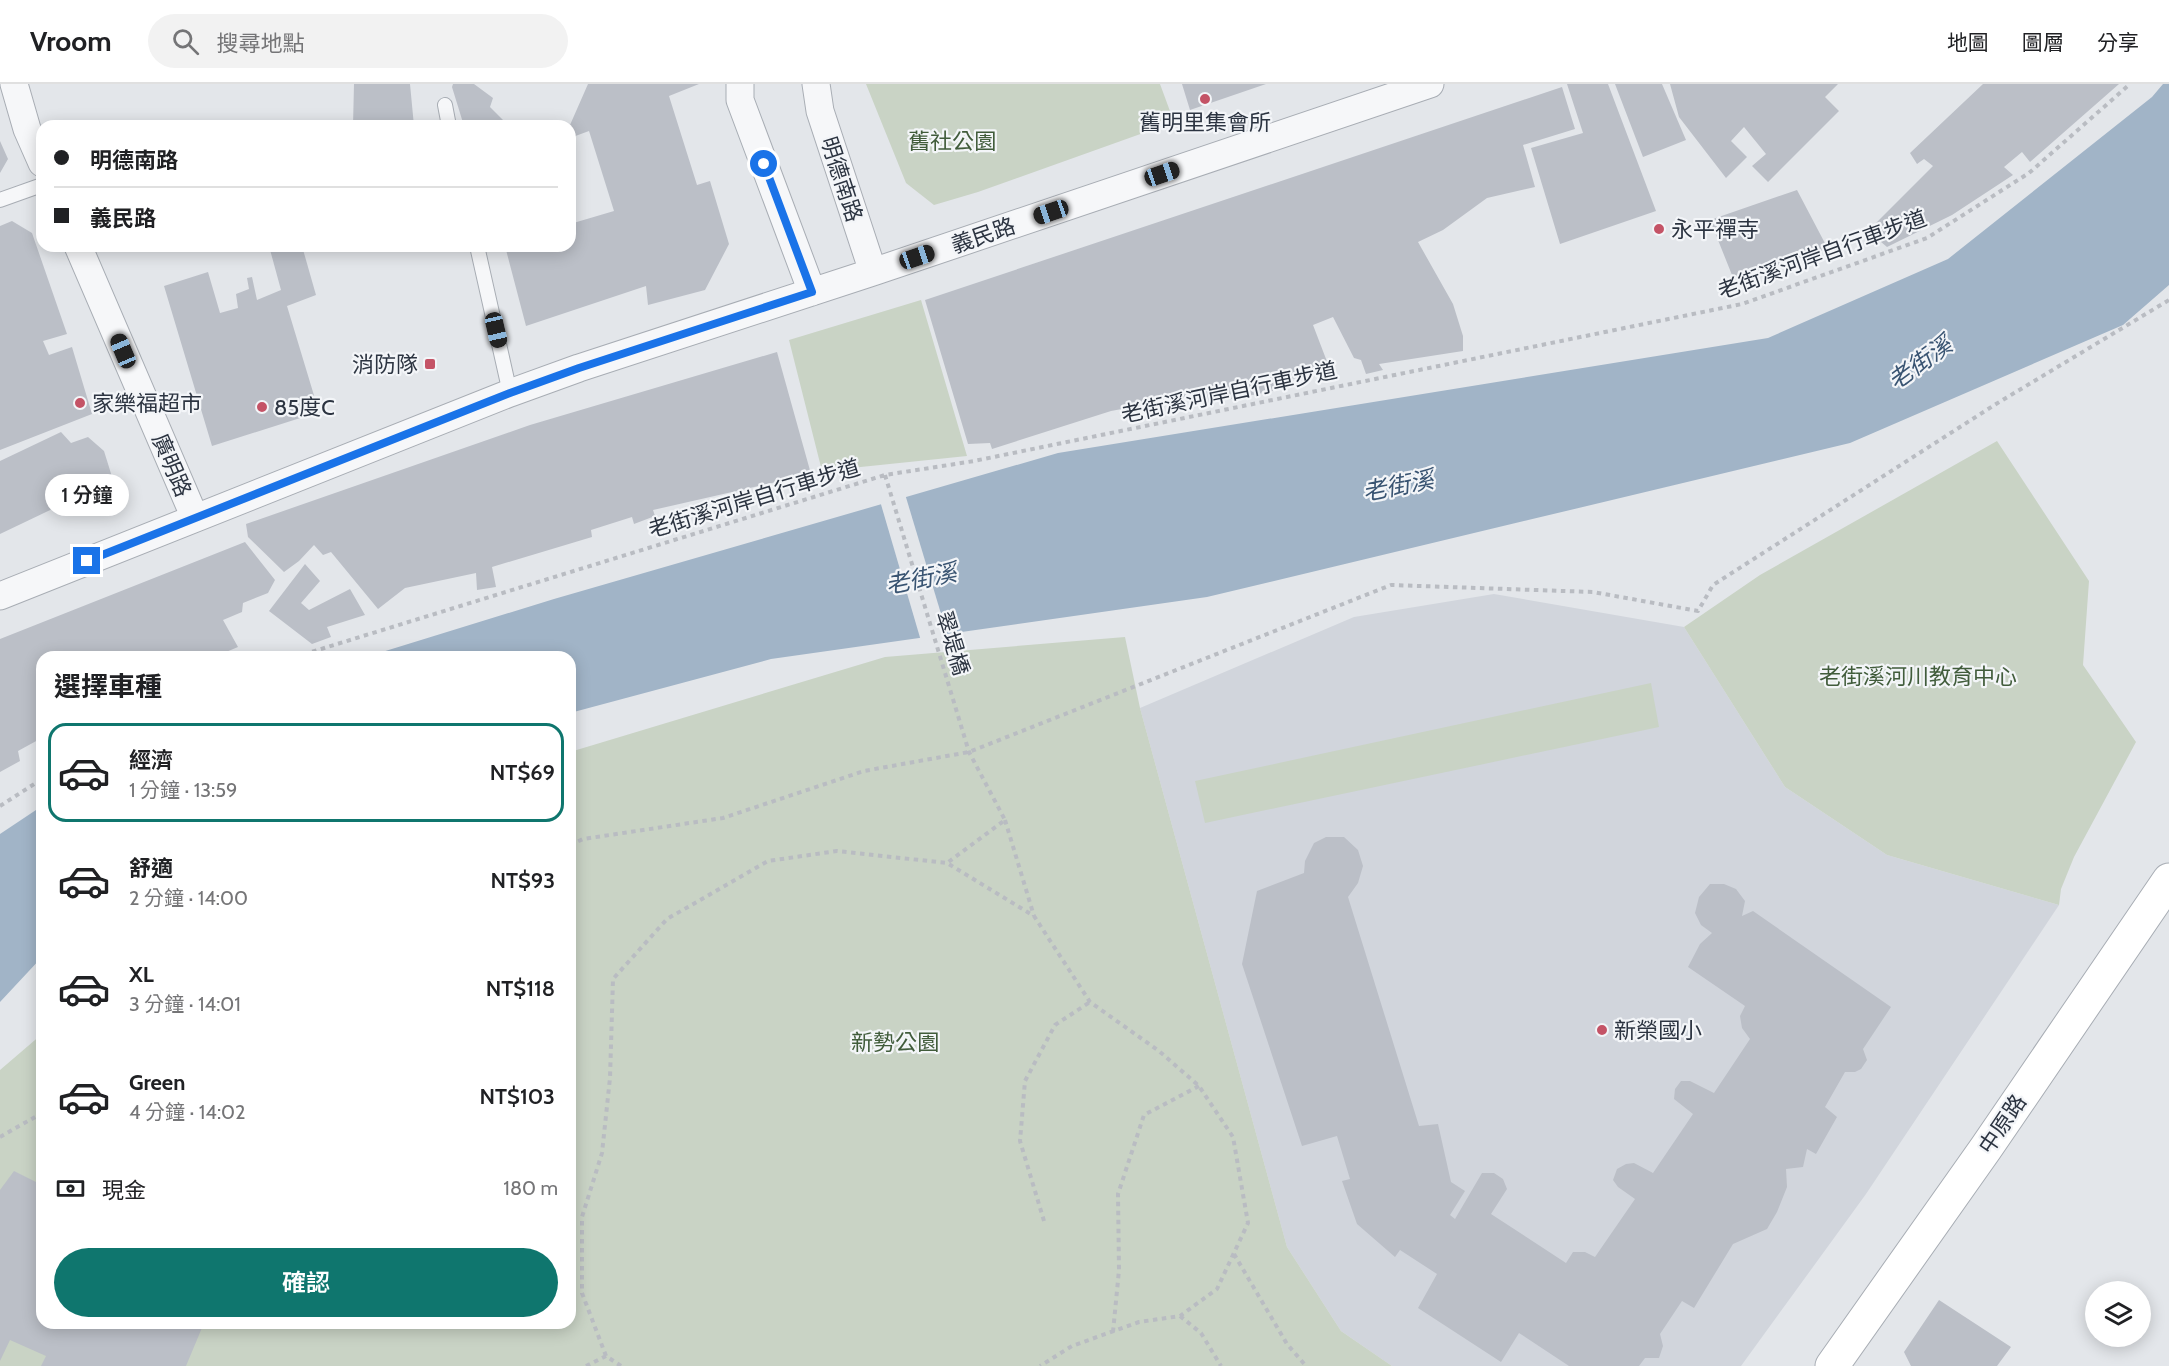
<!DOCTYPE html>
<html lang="zh-TW">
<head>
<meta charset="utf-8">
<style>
  body { margin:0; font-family:Cabin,"Noto Sans TC",sans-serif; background:#f2f2f2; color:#202124; height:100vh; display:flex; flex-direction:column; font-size:22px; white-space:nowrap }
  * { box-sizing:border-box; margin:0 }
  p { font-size:20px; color:#757577 }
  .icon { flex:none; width:33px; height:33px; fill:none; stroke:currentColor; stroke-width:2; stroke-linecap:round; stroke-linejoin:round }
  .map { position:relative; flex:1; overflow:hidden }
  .drawer { position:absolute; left:36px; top:567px; width:540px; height:678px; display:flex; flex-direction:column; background:#fff; border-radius:18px; box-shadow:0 3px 15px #0003 }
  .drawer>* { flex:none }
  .banner { position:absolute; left:36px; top:36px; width:540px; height:132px; border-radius:18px; box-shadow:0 3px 15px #0003; display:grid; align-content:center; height:132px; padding:0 18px; background:#fff }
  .controls { position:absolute; left:2085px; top:1197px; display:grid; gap:12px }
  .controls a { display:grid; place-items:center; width:66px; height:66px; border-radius:50%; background:#fff; box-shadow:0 3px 15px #0003; font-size:30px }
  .end { position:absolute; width:27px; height:27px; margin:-14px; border:8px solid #1a73e8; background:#fff; box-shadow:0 0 0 3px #fff }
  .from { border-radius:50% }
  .bubble { position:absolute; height:42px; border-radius:21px; background:#fff; box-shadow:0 3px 15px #0003; font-size:20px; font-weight:600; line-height:42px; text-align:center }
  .car { position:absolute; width:18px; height:36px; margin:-18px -9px; border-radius:8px; box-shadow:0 0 4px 2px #0007; background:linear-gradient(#222 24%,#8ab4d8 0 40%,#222 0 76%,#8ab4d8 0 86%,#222 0) }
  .banner b { display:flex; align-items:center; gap:21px; height:57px; font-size:22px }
  .banner b+b { border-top:2px solid #e0e0e0 }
  .banner i { width:15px; height:15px; background:#202124 }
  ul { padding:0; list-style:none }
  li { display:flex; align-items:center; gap:18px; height:99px; margin:0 12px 9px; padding:0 6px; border:3px solid transparent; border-radius:18px }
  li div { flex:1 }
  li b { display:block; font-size:22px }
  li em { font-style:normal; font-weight:600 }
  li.selected { border-color:#0f766e }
  li>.icon { width:54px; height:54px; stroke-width:1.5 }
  h2 { padding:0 18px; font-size:27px; line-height:72px }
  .pay { display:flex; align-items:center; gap:15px; height:66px; padding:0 18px; font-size:22px }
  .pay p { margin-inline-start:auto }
  .button { display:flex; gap:12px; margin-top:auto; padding:12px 18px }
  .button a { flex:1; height:69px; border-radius:36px; background:#0f766e; color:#fff; font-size:24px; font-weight:600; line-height:69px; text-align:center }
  header { display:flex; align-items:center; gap:36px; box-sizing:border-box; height:84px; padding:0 30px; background:#fff; border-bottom:2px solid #e0e0e0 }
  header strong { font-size:28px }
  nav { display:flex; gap:33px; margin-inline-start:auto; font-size:21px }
  .search { width:420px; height:54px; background:#f2f2f2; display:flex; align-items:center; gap:15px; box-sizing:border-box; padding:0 21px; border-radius:33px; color:#757577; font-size:22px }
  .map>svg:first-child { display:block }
  .built { fill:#d1d5dc }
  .green { fill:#c9d3c5 }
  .water { fill:#a1b4c7 }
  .pier { fill:#e3e6ea }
  .building { fill:#bbbfc7 }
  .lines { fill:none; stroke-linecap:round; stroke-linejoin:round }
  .service-casing { stroke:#a8adb4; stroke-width:16 }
  .minor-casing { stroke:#a8adb4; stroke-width:29 }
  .secondary-casing { stroke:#a8adb4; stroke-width:35 }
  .path { stroke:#b9bcc2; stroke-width:4; stroke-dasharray:4.5 4.5; stroke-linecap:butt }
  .service { stroke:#f6f7f9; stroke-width:14 }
  .minor { stroke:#f6f7f9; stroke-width:27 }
  .secondary { stroke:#fff; stroke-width:33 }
  .route { stroke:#1a73e8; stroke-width:8 }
  .poi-dot { fill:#c45366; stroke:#f3f5f8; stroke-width:2 }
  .labels { text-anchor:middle; stroke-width:4.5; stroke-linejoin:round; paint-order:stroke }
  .poi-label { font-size:22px; fill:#2c3441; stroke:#f3f5f8; text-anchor:start }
  .park-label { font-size:22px; fill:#415c3b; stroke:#f3f5f8 }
  .street-label { font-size:22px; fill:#2c3441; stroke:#f3f5f8 }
  .water-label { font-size:24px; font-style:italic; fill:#395472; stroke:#f3f5f8 }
</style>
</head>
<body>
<header>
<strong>Vroom</strong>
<div class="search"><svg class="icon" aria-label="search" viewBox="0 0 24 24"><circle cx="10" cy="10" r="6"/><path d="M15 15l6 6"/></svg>搜尋地點</div>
<nav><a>地圖</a><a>圖層</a><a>分享</a></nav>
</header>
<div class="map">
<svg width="2169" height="1282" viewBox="0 0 2169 1282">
  <rect width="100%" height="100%" fill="#e3e6ea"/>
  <!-- built -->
  <path class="built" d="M1494,510L1684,543L1785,703L1887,771L2059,821L1866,1110L1741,1282H1392L1341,1247L1287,1163L1140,624L1354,533Z"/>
  <!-- green -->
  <path class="green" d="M866,0H1160L1174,38L978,108L934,121L906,99Z
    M921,216L967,372L822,387L789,256Z
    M1997,357L2089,497L2083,581L2136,658L2074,773L2061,805L2059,821L1887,771L1785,703L1684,543L1760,491Z
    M1125,553L1140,624L1287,1163L1341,1247L1392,1282H0V986L42,950V1239H570V668L885,573Z
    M1651,599L1659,643L1205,739L1195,697Z"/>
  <!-- water -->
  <path class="water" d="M2163,0H2169V201L2123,241L1850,359L1207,513L771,575L570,629V573H366L554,515L1058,369L1768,254L1948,175L2152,13Z
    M42,722V873L0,918V750Z"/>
  <!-- pier -->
  <path class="pier" d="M905,410L948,553L921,557L880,417Z"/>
  <!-- building -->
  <path class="building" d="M354,0H410L414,42H353Z
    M453,0H474L493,14L490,23L509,42H464L452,3Z
    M588,0H699L669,12L697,101L710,97L729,160L705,206L648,221L646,202L526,242L505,162H570V140L614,127L589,47L570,54V41Z
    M1182,0H1266L1190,26Z
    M1567,0H1608L1656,127L1560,160L1531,64L1583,49Z
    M1615,0H1662L1686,56L1643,73Z
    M1670,0H1838L1825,13L1839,27L1768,98L1752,82L1766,70L1744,43L1731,57L1747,73L1726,94L1679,33Z
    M1983,0H2119L2030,78L2022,68L2004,83L2013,91L1952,131L1887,163L1868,147L1933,82L1924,75L1917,80L1910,69Z
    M1562,3L1575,45L1523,61L1535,103L1487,114L1443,146L1418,158L1453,220L1463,252V267L1379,280L1383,286L1366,290L1361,276L1354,274L1333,233L1313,241L1331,288L1290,295L1294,303L1194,322L1192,312L1111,327L992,365L990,359L968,360L925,216Z
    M0,57L8,75L0,89Z
    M1797,106L1828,165L1734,196L1710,136Z
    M12,137L32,149L67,250L43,257L49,271L72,263L92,330L0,366V142Z
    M269,162H302L316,211L287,222L319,328L212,362L164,202L208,188L220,229L238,224L236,210L249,205L247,194L252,193L257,216L281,206Z
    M777,268L811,390L653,426L655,432L634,440L632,433L591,446L592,453L492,483L496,503L477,506L476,489L405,504L378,525L331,468L323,471L314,461L299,477L284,488L248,453L246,440L530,341Z
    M61,348L71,359L88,353L104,367L113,396L0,450V377Z
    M245,458L275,496L268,509L243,519L242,528L223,536L238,563L214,573H42V664L38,656L18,667L20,677L0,688V555Z
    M305,480L320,497L301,519L309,526L350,505L365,531L327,543L331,553L312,560L269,527Z
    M1326,753H1344L1358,766L1363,782L1358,799L1348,813L1419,1042L1438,1040L1451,1098L1465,1107L1450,1131L1455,1135L1482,1089H1494L1503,1095L1507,1105L1491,1130L1566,1179L1573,1168H1585L1595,1173L1635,1115L1618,1103L1613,1096L1617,1085L1626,1080L1634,1079L1653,1089L1693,1030L1674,1015L1675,1005L1681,997H1690L1714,1009L1750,955L1742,944L1740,932L1745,922L1688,883L1700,860L1712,849L1701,841L1695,829L1699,813L1710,800H1724L1736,805L1745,817L1742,832L1753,827L1891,923L1863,965L1867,976L1861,985L1855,988H1845L1825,1023L1837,1033L1816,1070L1807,1065L1803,1083L1786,1085L1787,1103L1777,1128L1767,1145L1733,1160L1694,1224L1682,1217L1660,1250L1663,1262L1659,1274H1645L1639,1282H1569L1519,1249L1501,1278L1418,1224L1437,1190L1400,1166L1395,1173L1357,1140L1342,1097L1350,1095L1337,1052L1302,1062L1242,880L1257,807L1304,789L1305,777L1314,759Z
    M14,1087L42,1101V1239H204L186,1282H41L46,1272L10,1256L0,1277V1106Z
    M1939,1216L2011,1263L1997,1282H1911L1904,1268Z"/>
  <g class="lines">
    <!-- service casing -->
    <g class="service-casing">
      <path id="service" d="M445,21L449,42
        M0,116L42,101
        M477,162L510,309"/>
    </g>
    <!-- minor casing -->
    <g class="minor-casing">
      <path id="minor" d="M14,0L27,45L42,79
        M740,0V16L812,208
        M816,0L820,27L873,188
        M78,162L195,434
        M0,512L510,309L579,284L873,188L1430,0"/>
    </g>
    <!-- secondary casing -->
    <g class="secondary-casing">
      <path id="secondary" d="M1832,1282L1986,1064L2169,796"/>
    </g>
    <!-- path -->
    <path class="path" d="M885,391L969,668L1005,736L947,779
      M295,573L885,391L974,377L1742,220L1927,154L2029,89L2130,0
      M0,722L42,695
      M1005,736L1034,832
      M570,761L583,755L723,734L864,687L969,668L1391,501L1593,508L1698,527L1713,501L1996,320L2169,216
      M0,1053L42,1029
      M1044,1137L1020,1057L1025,997L1055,941L1090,918
      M1234,1170L1287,1260L1306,1282
      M1180,1232L1201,1249L1221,1282
      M1113,1248L1119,1186L1118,1110L1144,1031L1199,1002
      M586,1282L606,1272
      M621,1282L606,1272L582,1209V1133L602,1069L610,994L613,895L667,835L768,777L837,767L947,779L1034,832L1090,918L1159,967L1199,1002L1233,1053L1248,1139L1217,1205L1180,1232L1139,1238L1072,1262L1040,1282"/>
    <!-- service -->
    <use href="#service" class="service"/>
    <!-- minor -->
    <use href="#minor" class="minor"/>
    <!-- secondary -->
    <use href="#secondary" class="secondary"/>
  </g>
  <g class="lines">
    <!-- route -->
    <path class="route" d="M87,477L510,309L579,284L812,208L764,80"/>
  </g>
  <!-- markers -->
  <g class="poi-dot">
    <circle cx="1205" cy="15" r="6"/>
    <circle cx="1659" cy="145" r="6"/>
    <rect x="424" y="274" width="12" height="12" rx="3"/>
    <circle cx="80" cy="319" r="6"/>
    <circle cx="262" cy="323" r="6"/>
    <circle cx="1602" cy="946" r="6"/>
  </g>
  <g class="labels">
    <!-- poi labels -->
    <g class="poi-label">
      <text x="1205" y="46" text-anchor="middle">舊明里集會所</text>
      <text x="1671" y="153">永平禪寺</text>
      <text x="418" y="288" text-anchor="end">消防隊</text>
      <text x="92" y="327">家樂福超市</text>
      <text x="274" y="331">85度C</text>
      <text x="1614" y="954">新榮國小</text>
    </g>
    <!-- park labels -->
    <g class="park-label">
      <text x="952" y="65">舊社公園</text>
      <text x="1918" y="600">老街溪河川教育中心</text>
      <text x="895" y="966">新勢公園</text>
    </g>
    <!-- street labels -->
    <g class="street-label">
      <text transform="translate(842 95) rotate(72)" y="8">明德南路</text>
      <text transform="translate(983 151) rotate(-19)" y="8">義民路</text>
      <text transform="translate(1822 170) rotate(-20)" y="8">老街溪河岸自行車步道</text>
      <text transform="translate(1229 308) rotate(-12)" y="8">老街溪河岸自行車步道</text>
      <text transform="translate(172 381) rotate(67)" y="8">廣明路</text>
      <text transform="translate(754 414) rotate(-17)" y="8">老街溪河岸自行車步道</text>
      <text transform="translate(953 559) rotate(73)" y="8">翠堤橋</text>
      <text transform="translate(2002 1040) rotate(-56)" y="8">中原路</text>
    </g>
    <!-- water labels -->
    <g class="water-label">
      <text transform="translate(1920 279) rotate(-36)" y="8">老街溪</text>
      <text transform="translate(1398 402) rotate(-11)" y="8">老街溪</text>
      <text transform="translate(921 495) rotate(-11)" y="8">老街溪</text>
    </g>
  </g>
</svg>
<div class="controls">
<a><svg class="icon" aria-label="layers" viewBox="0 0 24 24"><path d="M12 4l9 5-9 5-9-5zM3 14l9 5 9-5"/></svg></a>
</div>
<i class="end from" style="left:764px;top:80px"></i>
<i class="end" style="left:87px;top:477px"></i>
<div class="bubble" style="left:45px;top:390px;width:84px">1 分鐘</div>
<i class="car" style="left:1162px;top:90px;rotate:71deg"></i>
<i class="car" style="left:1051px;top:128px;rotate:251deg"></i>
<i class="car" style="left:917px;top:173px;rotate:71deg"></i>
<i class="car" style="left:496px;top:246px;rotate:167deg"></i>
<i class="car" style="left:123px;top:267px;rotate:337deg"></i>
<div class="banner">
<b><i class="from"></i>明德南路</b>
<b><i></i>義民路</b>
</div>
<section class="drawer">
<h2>選擇車種</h2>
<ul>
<li class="selected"><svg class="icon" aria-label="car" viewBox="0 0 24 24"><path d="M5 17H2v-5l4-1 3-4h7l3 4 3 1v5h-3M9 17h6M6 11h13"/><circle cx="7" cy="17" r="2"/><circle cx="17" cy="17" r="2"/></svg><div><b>經濟</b><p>1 分鐘 · 13:59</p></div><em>NT$69</em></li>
<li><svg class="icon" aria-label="car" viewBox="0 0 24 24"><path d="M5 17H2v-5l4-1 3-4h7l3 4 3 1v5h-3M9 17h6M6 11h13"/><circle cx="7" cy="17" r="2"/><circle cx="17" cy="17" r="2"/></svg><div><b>舒適</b><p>2 分鐘 · 14:00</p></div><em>NT$93</em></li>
<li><svg class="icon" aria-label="car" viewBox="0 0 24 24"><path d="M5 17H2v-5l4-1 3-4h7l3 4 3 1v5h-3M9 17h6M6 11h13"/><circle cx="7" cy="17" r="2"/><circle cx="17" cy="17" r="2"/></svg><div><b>XL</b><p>3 分鐘 · 14:01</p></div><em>NT$118</em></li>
<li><svg class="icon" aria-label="car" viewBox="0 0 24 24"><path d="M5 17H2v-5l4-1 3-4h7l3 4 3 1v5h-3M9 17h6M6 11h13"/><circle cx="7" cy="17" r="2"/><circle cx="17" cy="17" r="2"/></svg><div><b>Green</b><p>4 分鐘 · 14:02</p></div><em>NT$103</em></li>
</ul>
<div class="pay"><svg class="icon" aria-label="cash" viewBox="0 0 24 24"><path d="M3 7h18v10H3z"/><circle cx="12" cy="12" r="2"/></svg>現金<p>180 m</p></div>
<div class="button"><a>確認</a></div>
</section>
</div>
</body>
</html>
